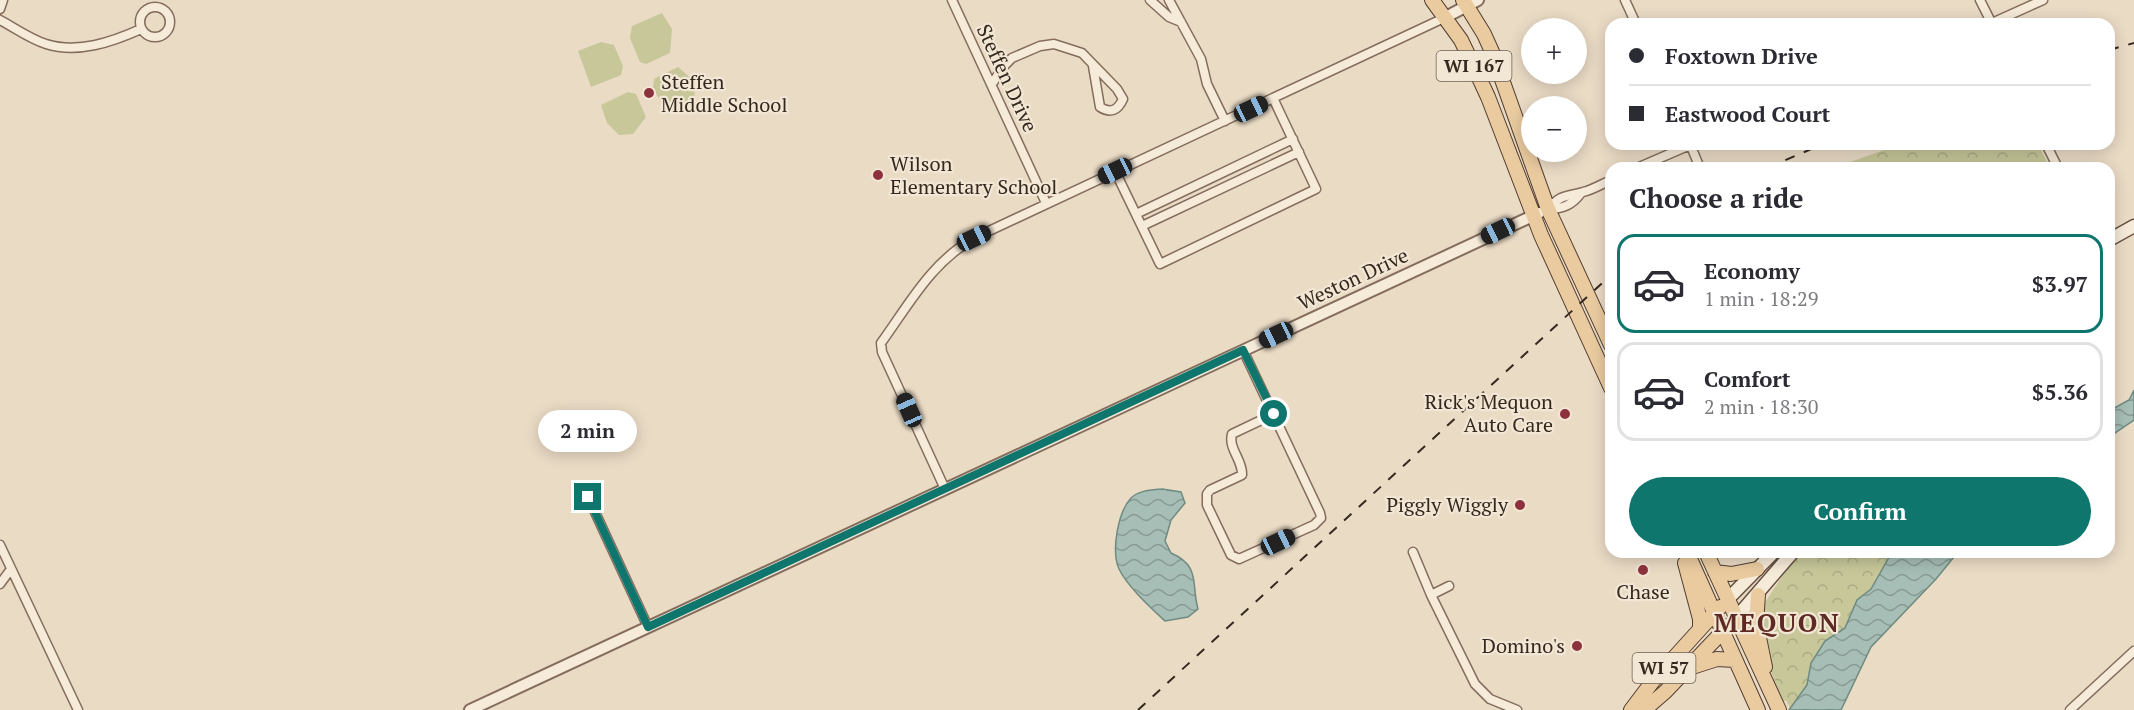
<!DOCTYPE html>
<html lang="en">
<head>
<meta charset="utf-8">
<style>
  body { margin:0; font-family:"PT Serif",serif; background:#f2f2f3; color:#2b2b33; height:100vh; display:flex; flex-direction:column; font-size:22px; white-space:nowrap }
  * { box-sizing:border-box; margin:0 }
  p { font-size:20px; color:#7c7c81 }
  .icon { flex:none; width:33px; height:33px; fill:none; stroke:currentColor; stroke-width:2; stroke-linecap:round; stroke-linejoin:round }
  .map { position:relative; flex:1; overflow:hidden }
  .panel { position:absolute; left:1605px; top:162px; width:510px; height:396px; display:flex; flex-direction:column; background:#fff; border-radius:18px; box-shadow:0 3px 15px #0003 }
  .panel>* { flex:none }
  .guide { position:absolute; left:1605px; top:18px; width:510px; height:132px; border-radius:18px; box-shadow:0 3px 15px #0003; display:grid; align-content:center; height:132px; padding:0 24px; background:#fff }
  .controls { position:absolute; left:1521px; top:18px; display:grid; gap:12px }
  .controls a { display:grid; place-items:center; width:66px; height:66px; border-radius:50%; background:#fff; box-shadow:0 3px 15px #0003; font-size:30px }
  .end { position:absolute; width:27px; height:27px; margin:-14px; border:8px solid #0f766e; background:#fff; box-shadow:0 0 0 3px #fff }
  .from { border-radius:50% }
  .bubble { position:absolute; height:42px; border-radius:21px; background:#fff; box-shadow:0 3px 15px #0003; font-size:20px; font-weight:600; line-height:42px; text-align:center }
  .car { position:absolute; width:18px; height:36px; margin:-18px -9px; border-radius:8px; box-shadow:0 0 4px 2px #0007; background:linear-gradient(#222 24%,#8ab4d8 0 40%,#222 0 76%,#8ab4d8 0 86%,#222 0) }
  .guide b { display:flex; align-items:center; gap:21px; height:57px; font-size:22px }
  .guide b+b { border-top:2px solid #e1e1e2 }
  .guide i { width:15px; height:15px; background:#2b2b33 }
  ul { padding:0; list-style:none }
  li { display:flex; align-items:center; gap:18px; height:99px; margin:0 12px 9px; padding:0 12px; border:3px solid #e1e1e2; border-radius:18px }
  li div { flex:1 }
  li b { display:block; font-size:22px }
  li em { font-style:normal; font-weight:600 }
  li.current { border-color:#0f766e }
  li>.icon { width:54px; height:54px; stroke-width:1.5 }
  h2 { padding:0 24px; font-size:27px; line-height:72px }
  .cta { display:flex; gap:12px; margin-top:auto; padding:12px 24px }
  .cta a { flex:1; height:69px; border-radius:36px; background:#0f766e; color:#fff; font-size:24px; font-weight:600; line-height:69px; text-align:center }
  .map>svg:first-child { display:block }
  .park { fill:url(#park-crowns) }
  .pitch { fill:#c7c79a }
  .water { fill:url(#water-waves); stroke:#6e8b81; stroke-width:1.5 }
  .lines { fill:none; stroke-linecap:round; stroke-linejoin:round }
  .minor-casing { stroke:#846d5d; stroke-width:11 }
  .tertiary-casing { stroke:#846d5d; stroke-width:14 }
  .secondary-casing { stroke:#654f40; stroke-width:15 }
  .primary-casing { stroke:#523d31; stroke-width:16 }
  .minor { stroke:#f6ead8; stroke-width:8 }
  .tertiary { stroke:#f6ead8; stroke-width:10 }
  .secondary { stroke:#f6ead8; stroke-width:12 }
  .primary { stroke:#eacba0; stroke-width:14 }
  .rail { stroke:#35281f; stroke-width:2; stroke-dasharray:10 10; stroke-linecap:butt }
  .route { stroke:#0f766e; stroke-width:8 }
  .poi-dot { fill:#8d323c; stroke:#f2e6d4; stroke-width:2 }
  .labels { text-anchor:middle; stroke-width:4.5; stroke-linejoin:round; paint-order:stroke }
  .shield { fill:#f2e6d4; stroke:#6e6155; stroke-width:1.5 }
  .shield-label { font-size:18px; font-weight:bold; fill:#35281f }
  .street-label { font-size:20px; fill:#35281f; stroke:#f2e6d4 }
  .poi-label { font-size:20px; fill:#35281f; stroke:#f2e6d4; text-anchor:end }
  .district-label { font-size:26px; font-weight:bold; letter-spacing:1.5px; fill:#5e2922; stroke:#f2e6d4 }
</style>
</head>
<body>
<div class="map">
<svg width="2134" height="710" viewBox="0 0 2134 710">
  <defs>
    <pattern id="park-crowns" width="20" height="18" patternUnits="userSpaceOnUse" patternTransform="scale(1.5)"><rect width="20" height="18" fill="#c7c79a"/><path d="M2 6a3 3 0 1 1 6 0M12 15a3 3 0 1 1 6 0" fill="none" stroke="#acab84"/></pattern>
    <pattern id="water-waves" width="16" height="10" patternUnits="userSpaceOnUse" patternTransform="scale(1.5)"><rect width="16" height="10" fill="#a6beb5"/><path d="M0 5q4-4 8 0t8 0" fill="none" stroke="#889a93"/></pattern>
  </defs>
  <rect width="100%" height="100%" fill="#eadbc5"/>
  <!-- park -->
  <path class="park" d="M1901,144H2038L2050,168H1833Z
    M1798,552H1892L1871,589L1857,600L1845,628L1825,641L1811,663L1807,685L1790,708L1786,700L1783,702L1769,666L1760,610Z"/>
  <!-- pitch -->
  <path class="pitch" d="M662,13L672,29L670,53L646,64L640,62L630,38L632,26Z
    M601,42L614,45L623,66L621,75L591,87L578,51Z
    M678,67L694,81L695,101L668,115L653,88L654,79Z
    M628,92L636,94L646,117L633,134L619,135L607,123L601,105Z"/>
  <!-- water -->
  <path class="water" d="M2134,390V420L2109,437V411L2129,400Z
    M1162,489L1181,492L1185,503L1171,520L1165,541L1171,553C1201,566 1191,584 1198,609L1188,617L1165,621C1150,607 1128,587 1119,569C1111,551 1118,512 1131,498C1139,490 1152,490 1162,489Z
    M1892,552H1958L1936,579L1871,647L1841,710H1789L1807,685L1811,663L1825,641L1845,628L1857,600L1871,589Z"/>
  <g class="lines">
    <!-- minor casing -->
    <g class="minor-casing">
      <path id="minor" d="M952,0L1046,203
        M1150,0L1169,17L1181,22
        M1169,0L1201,59L1207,84L1225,121
        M1625,0L1636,24
        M1980,0L1992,24
        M140 22a15 15 0 1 1 30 0a15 15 0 1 1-30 0Z
        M0,9L3,0
        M0,20C15,28 30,39 46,44C78,54 112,42 141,29
        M1992,23L2043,0
        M992,84L1003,67L1012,58L1040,46L1054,44L1082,53L1117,89L1123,99C1118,110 1111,114 1100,107L1093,66
        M1690,144L1700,168
        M2046,144L2058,168
        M1637,168L1690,145
        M1115,171L1160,264L1316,189L1273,98
        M1548,209C1561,194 1566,197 1583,192C1592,190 1602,184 1611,180
        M1548,209C1563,209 1572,205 1581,193
        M1136,214L1293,139
        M1142,226L1299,152
        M1243,350L1320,513L1321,518L1314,525L1239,559L1231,555L1207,505V494L1210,490L1242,475C1243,460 1228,449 1232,434L1274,414
        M945,489L882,352L881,343C910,303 930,264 974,238L1444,18
        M588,497L648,627
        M0,545L78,710
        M1413,552L1431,595L1475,684L1490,699L1517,710
        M0,584L11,569
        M1431,595L1449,586
        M2070,710L2134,651"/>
    </g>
    <!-- tertiary casing -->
    <g class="tertiary-casing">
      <path id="tertiary" d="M1444,18L1478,0
        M470,710L1539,213"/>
    </g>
    <!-- secondary casing -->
    <g class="secondary-casing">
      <path id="secondary" d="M2109,240L2134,226
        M1728,599L1774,552
        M1736,618L1793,552"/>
    </g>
    <!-- primary casing -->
    <g class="primary-casing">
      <path id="primary" d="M1432,0L1461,40L1474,67L1488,97L1541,235L1611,388
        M1463,0L1484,34L1493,54L1548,209L1611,345
        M1687,552L1758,710
        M1706,552L1779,710
        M1685,563L1700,619V629
        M1715,572L1731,574L1757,569
        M1758,595L1756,623L1765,667
        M1686,669L1717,659L1735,660
        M1631,710L1653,681L1720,607
        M1644,710L1665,692L1728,626"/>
    </g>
    <!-- minor -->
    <use href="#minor" class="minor"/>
    <!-- tertiary -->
    <use href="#tertiary" class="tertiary"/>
    <!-- secondary -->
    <use href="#secondary" class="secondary"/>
    <!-- primary -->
    <use href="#primary" class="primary"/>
    <!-- rail -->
    <path class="rail" d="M2109,50L2134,43
      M1767,168L1823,144
      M1138,710L1611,275"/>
  </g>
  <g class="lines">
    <!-- route -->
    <path class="route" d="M588,497L648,627L1243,350L1274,414"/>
  </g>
  <!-- markers -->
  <g class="poi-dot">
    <circle cx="649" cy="93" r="6"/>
    <circle cx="878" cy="175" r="6"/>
    <circle cx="1565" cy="414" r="6"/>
    <circle cx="1520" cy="505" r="6"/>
    <circle cx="1643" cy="570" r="6"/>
    <circle cx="1577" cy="646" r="6"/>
  </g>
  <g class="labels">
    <!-- shield labels -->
    <g class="shield">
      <rect x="1436.5" y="51" width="75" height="30" rx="4.5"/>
      <rect x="1632.5" y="653" width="63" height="30" rx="4.5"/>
    </g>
    <g class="shield-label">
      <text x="1474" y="72">WI 167</text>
      <text x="1664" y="674">WI 57</text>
    </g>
    <!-- street labels -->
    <g class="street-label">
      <text transform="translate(1007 78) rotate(65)" y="7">Steffen Drive</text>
      <text transform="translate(1353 279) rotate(-25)" y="7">Weston Drive</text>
    </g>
    <!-- poi labels -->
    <g class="poi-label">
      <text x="661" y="89" text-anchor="start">Steffen<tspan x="661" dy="23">Middle School</tspan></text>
      <text x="890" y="171" text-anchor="start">Wilson<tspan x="890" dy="23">Elementary School</tspan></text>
      <text x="1553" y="409">Rick's Mequon<tspan x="1553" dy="23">Auto Care</tspan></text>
      <text x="1508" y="512">Piggly Wiggly</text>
      <text x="1643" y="599" text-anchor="middle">Chase</text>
      <text x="1565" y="653">Domino's</text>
    </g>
    <!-- district labels -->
    <g class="district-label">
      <text x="1777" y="632">MEQUON</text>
    </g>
  </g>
</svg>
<div class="controls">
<a>+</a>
<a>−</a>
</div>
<i class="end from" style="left:1274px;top:414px"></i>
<i class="end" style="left:588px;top:497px"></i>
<div class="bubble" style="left:538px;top:410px;width:99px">2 min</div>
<i class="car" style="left:1251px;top:109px;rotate:65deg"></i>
<i class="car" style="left:1115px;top:171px;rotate:245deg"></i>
<i class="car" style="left:1498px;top:231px;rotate:245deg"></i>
<i class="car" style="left:974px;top:238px;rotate:65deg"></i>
<i class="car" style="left:1276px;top:335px;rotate:245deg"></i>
<i class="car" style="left:909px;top:410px;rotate:336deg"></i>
<i class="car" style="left:1278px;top:542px;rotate:65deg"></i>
<div class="guide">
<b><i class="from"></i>Foxtown Drive</b>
<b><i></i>Eastwood Court</b>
</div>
<section class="panel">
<h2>Choose a ride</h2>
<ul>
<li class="current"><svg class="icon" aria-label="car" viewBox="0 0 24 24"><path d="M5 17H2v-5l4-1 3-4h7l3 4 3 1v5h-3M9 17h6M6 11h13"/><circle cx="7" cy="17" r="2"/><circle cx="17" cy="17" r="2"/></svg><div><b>Economy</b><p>1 min · 18:29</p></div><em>$3.97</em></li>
<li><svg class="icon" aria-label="car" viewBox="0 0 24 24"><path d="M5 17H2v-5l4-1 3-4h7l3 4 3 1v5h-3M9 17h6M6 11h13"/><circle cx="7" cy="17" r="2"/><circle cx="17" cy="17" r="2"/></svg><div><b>Comfort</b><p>2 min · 18:30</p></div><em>$5.36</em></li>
</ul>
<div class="cta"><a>Confirm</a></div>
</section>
</div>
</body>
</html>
